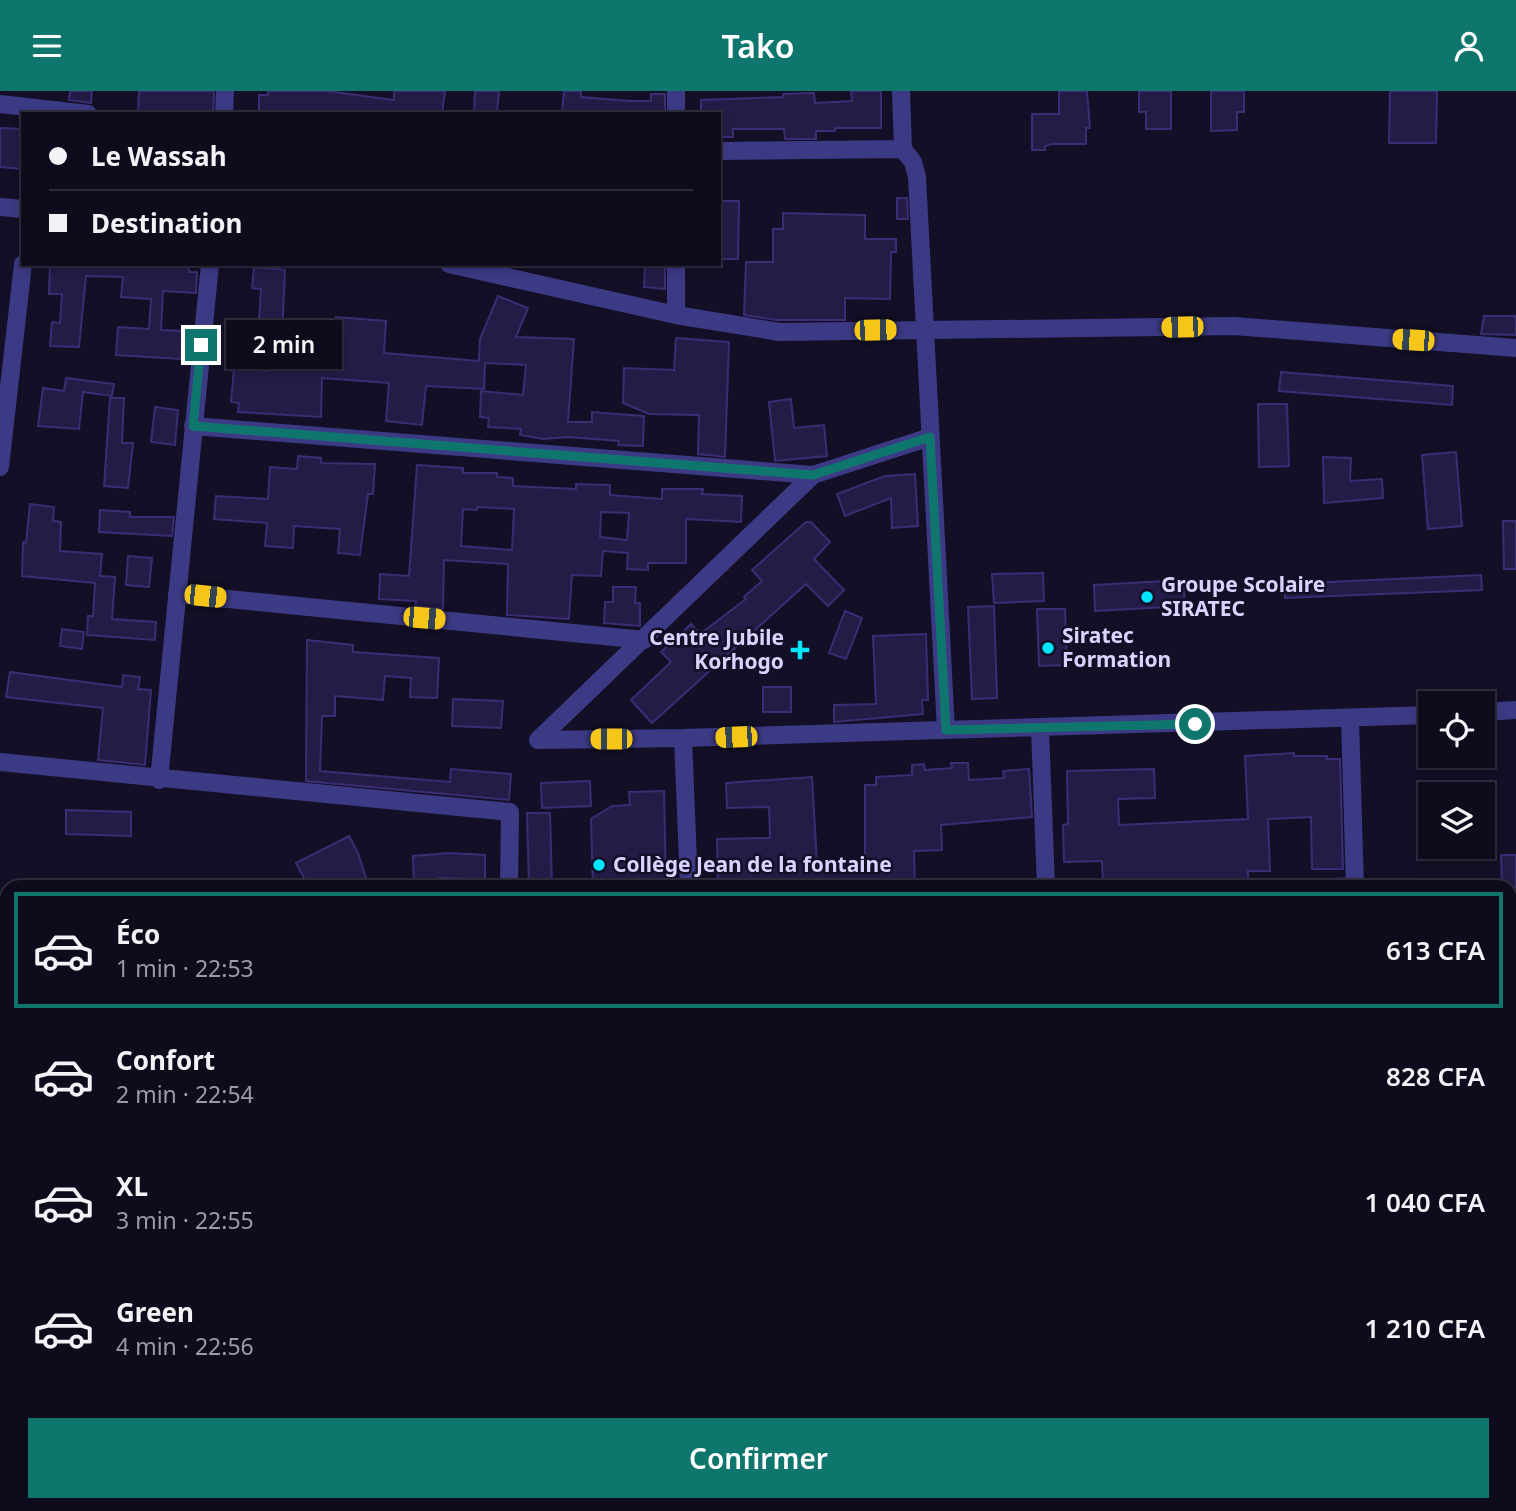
<!DOCTYPE html>
<html lang="fr">
<head>
<meta charset="utf-8">
<style>
  body { margin:0; font-family:"Noto Sans",sans-serif; background:#1c1929; color:#f1f3f6; height:100vh; display:flex; flex-direction:column; font-size:26px; white-space:nowrap }
  * { box-sizing:border-box; margin:0 }
  p { font-size:23px; color:#9b9ba3 }
  .icon { flex:none; width:38px; height:38px; fill:none; stroke:currentColor; stroke-width:2; stroke-linecap:round; stroke-linejoin:round }
  .map { position:relative; flex:1; overflow:hidden }
  .details { position:absolute; left:0px; top:789px; width:1517px; height:632px; display:flex; flex-direction:column; background:#0e0b1c; border-radius:21px 21px 0 0; box-shadow:0 4px 10px #0003,0 0 0 2px #2e2b3b }
  .details>* { flex:none }
  .banner { position:absolute; left:21px; top:21px; width:700px; height:154px; border-radius:0px; box-shadow:0 4px 10px #0003,0 0 0 2px #2e2b3b; display:grid; align-content:center; height:154px; padding:0 28px; background:#0e0b1c }
  .fabs { position:absolute; left:1418px; top:600px; display:grid; gap:14px }
  .fabs a { display:grid; place-items:center; width:77px; height:77px; border-radius:0px; background:#0e0b1c; box-shadow:0 4px 10px #0003,0 0 0 2px #2e2b3b; font-size:35px }
  .end { position:absolute; width:32px; height:32px; margin:-16px; border:9px solid #0f766e; background:#fff; box-shadow:0 0 0 4px #fff }
  .from { border-radius:50% }
  .bubble { position:absolute; height:49px; border-radius:0px; background:#0e0b1c; box-shadow:0 4px 10px #0003,0 0 0 2px #2e2b3b; font-size:23px; font-weight:600; line-height:49px; text-align:center }
  .car { position:absolute; width:21px; height:42px; margin:-21px -10px; border-radius:9px; box-shadow:0 0 5px 2px #0007; background:linear-gradient(#f5c518 24%,#345 0 40%,#f5c518 0 76%,#345 0 86%,#f5c518 0) }
  .banner b { display:flex; align-items:center; gap:24px; height:66px; font-size:26px }
  .banner b+b { border-top:2px solid #2e2b3b }
  .banner i { width:18px; height:18px; background:#f1f3f6 }
  ul { padding:12px 0 0; list-style:none }
  li { display:flex; align-items:center; gap:21px; height:116px; margin:0 14px 10px; padding:0 14px; border:4px solid transparent; border-radius:0px }
  li div { flex:1 }
  li b { display:block; font-size:26px }
  li em { font-style:normal; font-weight:600 }
  li.on { border-color:#0f766e }
  li>.icon { width:63px; height:63px; stroke-width:1.5 }
  .button { display:flex; gap:14px; margin-top:auto; padding:14px 28px }
  .button a { flex:1; height:80px; border-radius:0px; background:#0f766e; color:#fff; font-size:28px; font-weight:600; line-height:80px; text-align:center }
  header { display:flex; justify-content:space-between; align-items:center; height:91px; padding:0 28px; background:#0f766e; color:#fff; font-size:32px; font-weight:600 }
  .map>svg:first-child { display:block }
  .lines { fill:none; stroke-linecap:round; stroke-linejoin:round }
  .river { stroke:#0c2248; stroke-width:30 }
  .building { fill:#241b47; stroke:#3b2d73; stroke-width:2; fill-rule:evenodd }
  .street { stroke:#3d3a85; stroke-width:18 }
  .route { stroke:#0f766e; stroke-width:9 }
  .poi-dot { fill:#00e5ff; stroke:#130f26; stroke-width:2.5 }
  .labels { text-anchor:middle; stroke-width:5; stroke-linejoin:round; paint-order:stroke }
  .poi-label { font-size:21px; font-weight:bold; fill:#d9d4ff; stroke:#130f26; text-anchor:start }
</style>
</head>
<body>
<header><svg class="icon" aria-label="menu" viewBox="0 0 24 24"><path d="M4 6h16M4 12h16M4 18h16"/></svg>Tako<svg class="icon" aria-label="person" viewBox="0 0 24 24"><circle cx="12" cy="8" r="4"/><path d="M4 21q1-7 8-7t8 7"/></svg></header>
<div class="map">
<svg width="1516" height="1420" viewBox="0 0 1516 1420">
  <rect width="100%" height="100%" fill="#130f26"/>
  <g class="lines">
    <!-- river -->
    <path class="river" d="M0,1387L7,1393
      M31,1414L38,1420"/>
  </g>
  <!-- building -->
  <path class="building" d="M70,0H92L91,12L69,9Z
    M139,0H214L213,23L138,21Z
    M268,0H327L394,9V0H445L442,23H259V4H268Z
    M475,0H499L497,21L474,20Z
    M564,0H581V6L630,10H651V3H665V23H562Z
    M851,0H881V37H835V40H816V48H785L784,38H733V46H719V23H701V9L783,6V3L814,2L815,12L852,10Z
    M1059,0H1087L1090,37H1086V53H1052L1045,55V59H1032V23H1059Z
    M1139,0H1171V38H1146V21H1139Z
    M1211,0H1244V21H1237V39L1211,40Z
    M1390,0H1437L1436,52H1389Z
    M0,37L23,38L22,78L0,76Z
    M897,107H907L908,128H897Z
    M719,110H739L738,168H719Z
    M783,122L865,124V148H896V161H891L890,208L845,207V229H776L744,224L746,171H773V138H783Z
    M50,173H189V181H197L196,202L163,200L161,239L183,240L181,268L116,264L118,236L149,238L151,208L121,206L123,186L86,185L79,256L50,255L52,231L60,232L62,203H49Z
    M645,173H665V198L644,196Z
    M254,176L285,179L282,246L258,244L261,198L252,197Z
    M498,205L528,217L516,246L574,248L568,331H592V321L644,325L643,355L618,354L619,350L568,346L543,348L520,344L521,338L488,336L489,327L480,326L481,300L523,304L526,274L485,272L484,298L426,295L422,334L386,330L389,292L322,287L321,326L238,321L239,312L231,311L234,277L268,280L270,251L335,256L336,226L386,230L384,262L479,270L480,248Z
    M1484,225H1516V244L1481,243Z
    M676,247L729,251L725,366L698,363L699,324L649,323L623,312L624,277L674,279Z
    M1281,281L1453,295L1452,314L1279,300Z
    M66,287L114,293L112,305L83,301L79,338L38,335L43,297L64,300Z
    M110,307H124L122,352H133L128,397L104,395Z
    M791,308L794,337L824,334L827,365L775,370L769,311Z
    M1258,313H1287L1289,375L1259,376Z
    M155,316L178,319L175,354L151,351Z
    M1456,361L1462,435L1428,438L1422,364Z
    M298,365L321,367V372L375,373L373,403H368L360,464L338,462L340,438L294,435L293,457L265,455L267,432L214,428L216,405L268,408L270,376L297,378Z
    M1323,366L1351,367L1350,390L1382,388L1383,407L1324,412Z
    M417,374L463,377V382H497V386L513,387V395L576,398V393L610,394V404L662,408V398H703L702,403L742,405L741,431L686,428V472H648V479L627,478L628,462L603,460L601,485L572,484L569,528L507,524L508,473L444,469L443,518L415,515L416,510L379,508L380,483L409,485ZM477,416L514,418L512,459L461,455L463,418L477,419ZM601,421L629,422L627,449L600,446Z
    M915,383L918,435L892,437L891,407L845,425L837,403L885,385Z
    M30,413L54,416L53,430L61,431L60,460L102,463L100,485L115,486L112,528L156,531L155,549L87,544L88,525H93L95,492L22,485L23,451L26,452Z
    M100,419L130,421V426H174L172,445L99,441Z
    M1503,430H1516V478H1504Z
    M806,431H811L830,451L814,468L844,499L828,515L806,493L652,632L631,609L671,571L661,561L691,533L700,543L746,508L744,506L762,490L752,479Z
    M128,465L152,467L149,496L126,494Z
    M1043,482L1044,510L994,512L992,483Z
    M1481,484L1482,499L1285,507V493Z
    M1183,489L1185,515L1095,520L1094,494Z
    M613,496H636L635,512H640V535L604,532L605,511H613Z
    M994,515L997,607L972,608L968,516Z
    M1037,518H1065L1067,574L1039,575Z
    M845,520L862,527L846,568L829,562Z
    M62,538L84,541L82,558L60,555Z
    M926,543L928,609H922L923,623L834,631V614L876,613L873,545Z
    M307,549L353,554V561L439,567L437,607L410,606L411,587L385,585L383,609L335,605V625H322L320,680L450,691L451,678L511,683L509,709L306,690Z
    M10,581L122,596L123,584L140,586L138,598L151,599L145,674L98,669L103,617L6,606Z
    M763,596H791V621H763Z
    M453,608L503,610L501,637L452,635Z
    M1294,662V665H1327V668H1340L1343,778H1312L1311,726L1268,728L1270,780H1248V788L1103,792L1102,770L1064,771L1063,734L1068,733L1067,680L1154,678L1155,707L1118,708L1119,734L1248,728L1245,665Z
    M951,672H968L969,689L1004,687L1003,680L1029,678L1032,726L941,734L942,759L914,760L915,796H718L717,748L770,747L769,716L727,717L726,692L812,686L817,773L865,772V694H876V686L912,684V674L924,673L925,679L952,677Z
    M590,690L591,715L542,717L541,692Z
    M664,700L666,796H593L591,728L612,715L630,714L629,701Z
    M66,719L131,721V745L66,743Z
    M527,722H550L552,796H529Z
    M349,745L358,762L369,796H309L296,772Z
    M450,762L485,764V788L439,787V796H414L413,765Z
    M1501,764H1516V796H1502Z"/>
  <g class="lines">
    <!-- street -->
    <path class="street" d="M676,0V23
      M901,0L903,58L913,71L917,86L946,639
      M0,13L88,23
      M224,23L225,0
      M719,60L903,58
      M0,116L23,118
      M449,173L676,224L780,241L1234,235L1516,257
      M676,224V173
      M193,335L813,384L930,346
      M0,376L23,173
      M177,503L644,549
      M1482,621L1516,619
      M1350,629L1355,796
      M1040,638L1046,796
      M683,647L689,796
      M538,649L683,647L1430,624
      M538,649L813,384
      M0,671L510,721L509,796
      M159,689L210,173
      M1331,796L1355,795
      M0,1020L7,1026
      M1510,1095H1516
      M1510,1371H1516
      M377,1414V1420
      M718,1414V1420
      M1070,1414V1420
      M1223,1414V1420
      M1373,1414L1374,1420
      M1479,1414V1420"/>
  </g>
  <g class="lines">
    <!-- route -->
    <path class="route" d="M201,254L193,335L813,384L930,346L946,639L1195,633"/>
  </g>
  <!-- markers -->
  <g class="poi-dot">
    <circle cx="1147" cy="506" r="7"/>
    <circle cx="1048" cy="557" r="7"/>
    <path d="M796.5 548.5h7v7h7v7h-7v7h-7v-7h-7v-7h7z"/>
    <circle cx="599" cy="774" r="7"/>
  </g>
  <g class="labels">
    <!-- poi labels -->
    <g class="poi-label">
      <text x="1161" y="501">Groupe Scolaire<tspan x="1161" dy="24">SIRATEC</tspan></text>
      <text x="1062" y="552">Siratec<tspan x="1062" dy="24">Formation</tspan></text>
      <text x="784" y="554" text-anchor="end">Centre Jubile<tspan x="784" dy="24">Korhogo</tspan></text>
      <text x="613" y="781">Collège Jean de la fontaine</text>
    </g>
  </g>
</svg>
<div class="fabs">
<a><svg class="icon" aria-label="locate" viewBox="0 0 24 24"><circle cx="12" cy="12" r="6"/><path d="M12 2v4M12 18v4M2 12h4M18 12h4"/></svg></a>
<a><svg class="icon" aria-label="layers" viewBox="0 0 24 24"><path d="M12 4l9 5-9 5-9-5zM3 14l9 5 9-5"/></svg></a>
</div>
<i class="end from" style="left:1195px;top:633px"></i>
<i class="end" style="left:201px;top:254px"></i>
<div class="bubble" style="left:226px;top:229px;width:116px">2 min</div>
<i class="car" style="left:1182px;top:236px;rotate:269deg"></i>
<i class="car" style="left:875px;top:239px;rotate:89deg"></i>
<i class="car" style="left:1413px;top:249px;rotate:274deg"></i>
<i class="car" style="left:205px;top:505px;rotate:96deg"></i>
<i class="car" style="left:424px;top:527px;rotate:95deg"></i>
<i class="car" style="left:736px;top:646px;rotate:268deg"></i>
<i class="car" style="left:611px;top:648px;rotate:270deg"></i>
<div class="banner">
<b><i class="from"></i>Le Wassah</b>
<b><i></i>Destination</b>
</div>
<section class="details">
<ul>
<li class="on"><svg class="icon" aria-label="car" viewBox="0 0 24 24"><path d="M5 17H2v-5l4-1 3-4h7l3 4 3 1v5h-3M9 17h6M6 11h13"/><circle cx="7" cy="17" r="2"/><circle cx="17" cy="17" r="2"/></svg><div><b>Éco</b><p>1 min · 22:53</p></div><em>613 CFA</em></li>
<li><svg class="icon" aria-label="car" viewBox="0 0 24 24"><path d="M5 17H2v-5l4-1 3-4h7l3 4 3 1v5h-3M9 17h6M6 11h13"/><circle cx="7" cy="17" r="2"/><circle cx="17" cy="17" r="2"/></svg><div><b>Confort</b><p>2 min · 22:54</p></div><em>828 CFA</em></li>
<li><svg class="icon" aria-label="car" viewBox="0 0 24 24"><path d="M5 17H2v-5l4-1 3-4h7l3 4 3 1v5h-3M9 17h6M6 11h13"/><circle cx="7" cy="17" r="2"/><circle cx="17" cy="17" r="2"/></svg><div><b>XL</b><p>3 min · 22:55</p></div><em>1 040 CFA</em></li>
<li><svg class="icon" aria-label="car" viewBox="0 0 24 24"><path d="M5 17H2v-5l4-1 3-4h7l3 4 3 1v5h-3M9 17h6M6 11h13"/><circle cx="7" cy="17" r="2"/><circle cx="17" cy="17" r="2"/></svg><div><b>Green</b><p>4 min · 22:56</p></div><em>1 210 CFA</em></li>
</ul>
<div class="button"><a>Confirmer</a></div>
</section>
</div>
</body>
</html>
